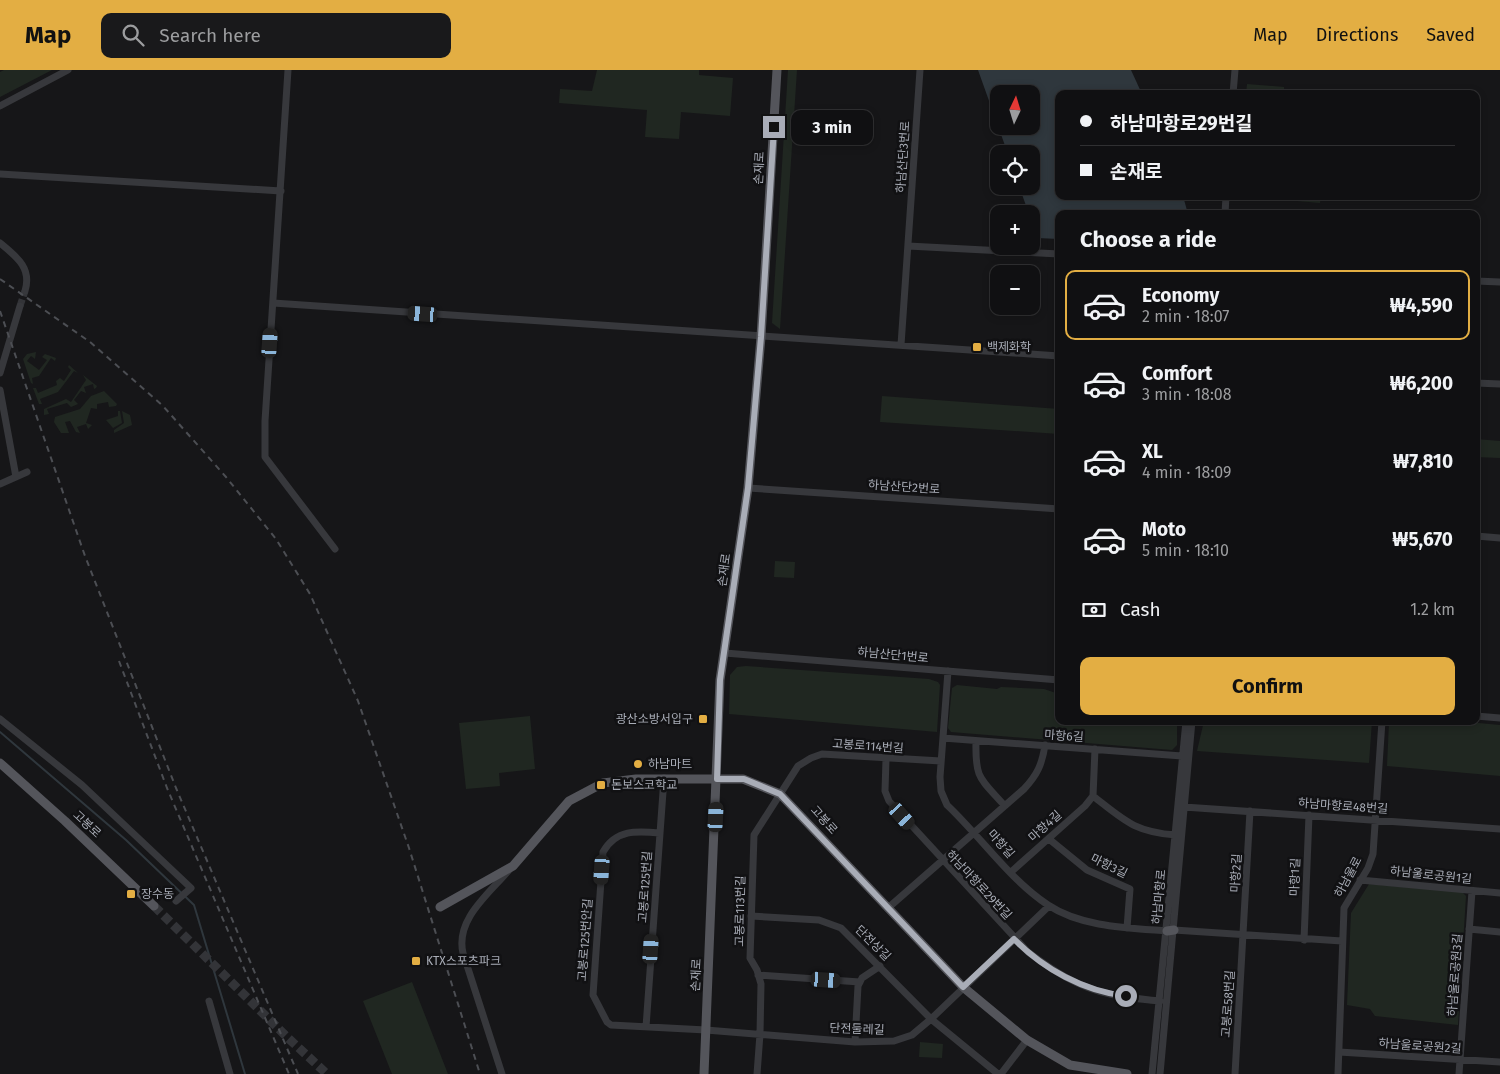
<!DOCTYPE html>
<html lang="en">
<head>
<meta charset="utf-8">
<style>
  body { margin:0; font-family:"Fira Sans","Noto Sans KR",sans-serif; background:#19191b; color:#f1f3f6; height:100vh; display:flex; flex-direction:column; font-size:19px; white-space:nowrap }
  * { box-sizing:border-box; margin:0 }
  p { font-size:16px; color:#9c9d9f }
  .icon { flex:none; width:28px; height:28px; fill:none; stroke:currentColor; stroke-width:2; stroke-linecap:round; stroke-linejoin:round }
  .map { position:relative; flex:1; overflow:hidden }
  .side { position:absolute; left:1055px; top:140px; width:425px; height:515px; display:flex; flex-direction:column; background:#101012; border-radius:10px; box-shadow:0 2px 8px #0003,0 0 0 1px #303032 }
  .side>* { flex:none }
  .top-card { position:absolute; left:1055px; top:20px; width:425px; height:110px; border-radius:10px; box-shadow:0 2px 8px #0003,0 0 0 1px #303032; display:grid; align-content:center; height:110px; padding:0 25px; background:#101012 }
  .needle { width:32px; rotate:4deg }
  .tools { position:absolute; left:990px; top:15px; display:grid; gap:10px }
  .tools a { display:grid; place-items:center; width:50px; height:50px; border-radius:10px; background:#101012; box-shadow:0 2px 8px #0003,0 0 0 1px #303032; font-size:25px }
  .end { position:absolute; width:22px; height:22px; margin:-11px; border:6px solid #a9adb7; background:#111; box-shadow:0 0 0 2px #111 }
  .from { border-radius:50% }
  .bubble { position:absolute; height:35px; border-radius:10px; background:#101012; box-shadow:0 2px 8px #0003,0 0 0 1px #303032; font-size:16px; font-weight:700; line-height:35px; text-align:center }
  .car { position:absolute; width:15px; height:30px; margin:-15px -8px; border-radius:6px; box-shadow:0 0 4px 1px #0007; background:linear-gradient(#222 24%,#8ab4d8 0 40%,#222 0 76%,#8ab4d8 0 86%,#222 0) }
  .top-card b { display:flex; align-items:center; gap:18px; height:48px; font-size:19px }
  .top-card b+b { border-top:1px solid #303032 }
  .top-card i { width:12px; height:12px; background:#f1f3f6 }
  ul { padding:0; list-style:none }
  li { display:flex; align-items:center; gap:15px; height:70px; margin:0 10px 8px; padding:0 15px; border:2px solid transparent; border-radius:10px }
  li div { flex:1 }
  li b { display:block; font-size:19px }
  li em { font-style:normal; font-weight:700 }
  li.on { border-color:#e3ae43 }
  li>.icon { width:45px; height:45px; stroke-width:1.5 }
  h2 { padding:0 25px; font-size:22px; line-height:60px }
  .pay { display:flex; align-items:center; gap:12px; height:55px; padding:0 25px; font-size:19px }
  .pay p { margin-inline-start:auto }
  .button { display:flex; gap:10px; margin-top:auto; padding:10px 25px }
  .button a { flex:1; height:58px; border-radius:10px; background:#e3ae43; color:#111; font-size:20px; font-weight:700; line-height:58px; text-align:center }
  header { display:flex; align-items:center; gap:30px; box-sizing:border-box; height:70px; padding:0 25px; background:#e3ae43; color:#111 }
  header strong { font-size:24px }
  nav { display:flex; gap:28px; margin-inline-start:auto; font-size:18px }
  .search { width:350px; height:45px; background:#19191b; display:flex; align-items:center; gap:12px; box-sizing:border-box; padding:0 18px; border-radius:10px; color:#9c9d9f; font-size:19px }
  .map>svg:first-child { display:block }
  .green { fill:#202721 }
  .water { fill:#2f373d; fill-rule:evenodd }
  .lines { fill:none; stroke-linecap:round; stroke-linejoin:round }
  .stream { stroke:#2f373d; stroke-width:2 }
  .minor-tunnel { stroke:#333438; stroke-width:7; stroke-dasharray:7 3.5; stroke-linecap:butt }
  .major-tunnel { stroke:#333438; stroke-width:9; stroke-dasharray:9 4.5; stroke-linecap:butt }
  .minor { stroke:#37383c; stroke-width:7 }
  .major { stroke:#54555b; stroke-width:9 }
  .rail { stroke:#4c4e53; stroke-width:2; stroke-dasharray:6 5; stroke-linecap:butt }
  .route { stroke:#a9adb7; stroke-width:6 }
  .poi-dot { fill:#e3ae43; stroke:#111113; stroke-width:2 }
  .labels { text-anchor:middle; stroke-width:5; stroke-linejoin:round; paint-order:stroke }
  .street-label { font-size:12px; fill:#a9adb7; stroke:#111113 }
  .poi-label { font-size:12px; fill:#a9adb7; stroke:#111113; text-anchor:start }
</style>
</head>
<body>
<header>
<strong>Map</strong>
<div class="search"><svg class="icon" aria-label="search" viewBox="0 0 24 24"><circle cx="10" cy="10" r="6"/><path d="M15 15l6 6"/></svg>Search here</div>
<nav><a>Map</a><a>Directions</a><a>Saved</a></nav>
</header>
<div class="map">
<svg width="1500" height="1004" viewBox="0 0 1500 1004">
  <rect width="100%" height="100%" fill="#161618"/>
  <!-- green -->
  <path class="green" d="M4,0H52L0,27V2Z
    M597,0H699V5L733,8L730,46L681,42L679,69L645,67L647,40L559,33L560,19L592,21Z
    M788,0H797L780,259L772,253Z
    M1247,14L1284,17V24H1246Z
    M1285,126H1321L1320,133L1285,130Z
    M36,282L35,289L31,286L27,291L39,300L47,290L42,287L45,284L56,288L55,291L51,288L39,306L32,308L33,314L31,313L23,289L27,284Z
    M69,295L78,303L74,301L58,322L40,329L42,334H39L33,318H36L38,323L57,315L56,311L60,308L64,311L71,300L68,297Z
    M83,305L97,316L96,318L94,319L93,314L84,317L86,323L81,321L74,330L78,334L71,337L67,333L47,339L49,344L44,345V339L66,329L71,332L86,310Z
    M104,321L117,334L116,336L109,337L108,332L97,334V339L91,338L86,353L92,355L88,359L86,354L77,357L80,363L76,362L70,351L65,352L69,363H61L54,352L55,347L80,339L91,326Z
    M882,326L1059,339V364L880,352Z
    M118,341H120L122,353L113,358L106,350L118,346Z
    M122,341L130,345L132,355L114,363V360L124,353Z
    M1476,369L1500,371V388L1476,387Z
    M775,491L795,492L794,508L774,507Z
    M746,596L929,609L938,612L940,615L937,662L729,644L730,605L737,597Z
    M957,615L997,619L1001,617L1044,619L1059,624V651H1177V675L1172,680L951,662L948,658L952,618Z
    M530,646L535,699L499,703L500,716L466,719L459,653Z
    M1204,651H1372L1369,693L1197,681Z
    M1392,651L1436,654L1457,651L1500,655V706L1387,696L1389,653Z
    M1369,814L1462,822L1466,826L1458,955L1375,946L1370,939L1347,935L1351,843Z
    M412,912L448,1004H392L363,931Z
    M920,972L943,974L942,988L919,987Z"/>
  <!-- water -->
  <path class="water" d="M978,0H1131L1142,24H1059V126H1183L1188,144H1059V169L1037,168L1031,144H1029L1019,116H1031V84H1008ZM999,24H1031V56H999Z"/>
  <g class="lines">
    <!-- stream -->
    <path class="stream" d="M0,662L126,770L194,835L245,1004"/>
    <!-- minor-tunnel -->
    <path class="minor-tunnel" d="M20,236L25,221"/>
    <!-- major-tunnel -->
    <path class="major-tunnel" d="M154,836L287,967L327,1004"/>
    <!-- minor -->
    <path class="minor" d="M288,0L265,351V387L335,479
      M1233,24L1235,0
      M0,36L68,0
      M0,104L281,121
      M1225,144L1226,126
      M0,173C17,187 32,198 25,221
      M908,176L1059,184
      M1476,211L1500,212
      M273,233L1059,286
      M901,275L920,0
      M0,303L20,236
      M1476,313L1500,314
      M0,320L16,407
      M0,414L27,402
      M748,418L1059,439
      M1476,466L1500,468
      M725,583L1059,610
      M948,601L940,707L941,721L947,735C981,767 1009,809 1048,835C1081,857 1128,858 1167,861
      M1476,646L1500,648
      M0,649L82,715L191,818L176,831
      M943,668L1182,686
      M976,671C975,709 980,708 1004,735
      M886,689L885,721L889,731L1028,882C1052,900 1079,918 1110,924C1126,928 1143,929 1160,931
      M1093,726C1124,750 1134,762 1176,765
      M1184,737L1500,759
      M660,763C637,761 616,759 603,782L593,925L607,952L611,955L706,960L855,972L894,971L912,965L931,949L1049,836
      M1049,769L1087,800L1130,819L1127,858
      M1011,802L1085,736L1093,726L1095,679
      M1360,810L1500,823
      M888,838L1024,719C1037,705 1042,695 1045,675
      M751,846L819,850L841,858L931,949L998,1004
      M1469,859L1500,862
      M1174,860L1342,871
      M1304,870L1309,745
      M758,905L860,912
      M209,931L230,1004
      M646,957L664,708
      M855,972L858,916L862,908L880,896
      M1339,982L1500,992
      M502,1004L463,883C455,849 490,823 509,800
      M757,1004L760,964L761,914L757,900L750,888L754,765L798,696L811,688L822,684L941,691
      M1001,1004L1027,970
      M1152,1004L1186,651
      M1160,1004L1192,651
      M1235,1004L1250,741
      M1338,1004L1344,838L1368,798L1373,784L1382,651
      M1459,1004L1472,821"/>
    <!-- major -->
    <path class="major" d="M0,693L65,751L154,836
      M440,837L513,796L569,731L603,713L636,709H743L780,724L963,917L1027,970L1070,995L1127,1004
      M1167,861L1174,860
      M704,1004L720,610L748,418L761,267L777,0"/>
    <!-- rail -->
    <path class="rail" d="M0,209L90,272L163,336L226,407L276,469L310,524L358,631L409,778L480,1004
      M0,241L85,486L176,718L298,1004
      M119,591L167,718L289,1004"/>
  </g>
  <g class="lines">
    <!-- route -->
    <path class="route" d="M774,57L761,267L748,418L720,610L717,709H744L780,724L963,917L1014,869C1044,899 1083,921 1126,926"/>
  </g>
  <!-- markers -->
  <g class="poi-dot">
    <rect x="972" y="272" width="10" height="10" rx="2.5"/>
    <rect x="698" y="644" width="10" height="10" rx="2.5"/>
    <circle cx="638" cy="694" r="5"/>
    <rect x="596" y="710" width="10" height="10" rx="2.5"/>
    <rect x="126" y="819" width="10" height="10" rx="2.5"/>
    <rect x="411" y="886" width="10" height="10" rx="2.5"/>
  </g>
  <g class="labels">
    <!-- street labels -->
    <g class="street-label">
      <text transform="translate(903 87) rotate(-86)" y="4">하남산단3번로</text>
      <text transform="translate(759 98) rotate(-87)" y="4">손재로</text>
      <text transform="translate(904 417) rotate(4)" y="4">하남산단2번로</text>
      <text transform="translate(724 500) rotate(-82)" y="4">손재로</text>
      <text transform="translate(893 585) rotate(5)" y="4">하남산단1번로</text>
      <text transform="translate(1064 666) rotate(4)" y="4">마항6길</text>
      <text transform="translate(868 676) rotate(4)" y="4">고봉로114번길</text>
      <text transform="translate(1343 736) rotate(4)" y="4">하남마항로48번길</text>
      <text transform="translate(824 750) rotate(48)" y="4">고봉로</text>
      <text transform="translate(87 754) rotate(43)" y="4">고봉로</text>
      <text transform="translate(1045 756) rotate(-42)" y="4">마항4길</text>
      <text transform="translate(1001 774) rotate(48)" y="4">마항길</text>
      <text transform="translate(1109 796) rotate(26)" y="4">마항3길</text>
      <text transform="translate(1236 803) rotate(-87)" y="4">마항2길</text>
      <text transform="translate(1431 805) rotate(6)" y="4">하남울로공원1길</text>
      <text transform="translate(1295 807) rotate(-88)" y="4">마항1길</text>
      <text transform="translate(1348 807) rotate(-62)" y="4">하남울로</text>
      <text transform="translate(979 815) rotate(47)" y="4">하남마항로29번길</text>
      <text transform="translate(645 817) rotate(-86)" y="4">고봉로125번길</text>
      <text transform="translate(1159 827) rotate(-85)" y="4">하남마항로</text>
      <text transform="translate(740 841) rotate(-89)" y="4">고봉로113번길</text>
      <text transform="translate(585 870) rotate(-86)" y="4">고봉로125번안길</text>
      <text transform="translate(873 873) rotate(45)" y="4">단전상길</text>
      <text transform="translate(696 905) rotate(-87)" y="4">손재로</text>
      <text transform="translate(1455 905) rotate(-86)" y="4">하남울로공원3길</text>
      <text transform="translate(1228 934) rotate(-86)" y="4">고봉로58번길</text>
      <text transform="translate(857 959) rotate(2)" y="4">단전둘레길</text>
      <text transform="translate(1420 976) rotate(4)" y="4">하남울로공원2길</text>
    </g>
    <!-- poi labels -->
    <g class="poi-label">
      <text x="987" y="281">백제화학</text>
      <text x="693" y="653" text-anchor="end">광산소방서입구</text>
      <text x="648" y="698">하남마트</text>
      <text x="611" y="719">돈보스코학교</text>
      <text x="141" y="828">장수동</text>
      <text x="426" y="895">KTX스포츠파크</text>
    </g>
  </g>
</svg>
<div class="tools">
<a><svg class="needle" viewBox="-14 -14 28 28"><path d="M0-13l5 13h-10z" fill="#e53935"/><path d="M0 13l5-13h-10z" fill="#9c9d9f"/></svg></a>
<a><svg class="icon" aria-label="locate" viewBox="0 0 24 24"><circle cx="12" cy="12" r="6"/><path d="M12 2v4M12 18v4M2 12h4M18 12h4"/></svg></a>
<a>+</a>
<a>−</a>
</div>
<i class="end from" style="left:1126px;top:926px"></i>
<i class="end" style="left:774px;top:57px"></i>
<div class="bubble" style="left:791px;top:40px;width:82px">3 min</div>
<i class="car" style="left:423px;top:244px;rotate:274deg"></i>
<i class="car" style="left:270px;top:273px;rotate:4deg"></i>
<i class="car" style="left:902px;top:746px;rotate:138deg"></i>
<i class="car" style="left:716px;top:747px;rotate:3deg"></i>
<i class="car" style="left:602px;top:800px;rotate:184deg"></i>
<i class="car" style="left:651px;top:879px;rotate:4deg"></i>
<i class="car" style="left:826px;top:910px;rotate:94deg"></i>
<div class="top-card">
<b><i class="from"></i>하남마항로29번길</b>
<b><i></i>손재로</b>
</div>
<section class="side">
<h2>Choose a ride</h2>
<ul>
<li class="on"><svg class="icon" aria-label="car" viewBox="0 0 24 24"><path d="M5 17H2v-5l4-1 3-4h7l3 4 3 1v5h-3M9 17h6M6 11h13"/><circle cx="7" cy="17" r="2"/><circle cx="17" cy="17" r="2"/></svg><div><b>Economy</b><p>2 min · 18:07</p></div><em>₩4,590</em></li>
<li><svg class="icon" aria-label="car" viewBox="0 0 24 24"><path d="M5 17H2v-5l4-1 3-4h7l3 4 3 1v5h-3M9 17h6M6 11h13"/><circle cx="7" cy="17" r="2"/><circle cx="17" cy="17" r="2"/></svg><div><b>Comfort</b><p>3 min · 18:08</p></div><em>₩6,200</em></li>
<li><svg class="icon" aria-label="car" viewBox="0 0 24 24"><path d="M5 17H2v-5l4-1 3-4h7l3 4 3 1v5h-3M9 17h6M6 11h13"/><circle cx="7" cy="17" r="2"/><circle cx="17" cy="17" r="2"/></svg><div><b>XL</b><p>4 min · 18:09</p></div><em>₩7,810</em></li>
<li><svg class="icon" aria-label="car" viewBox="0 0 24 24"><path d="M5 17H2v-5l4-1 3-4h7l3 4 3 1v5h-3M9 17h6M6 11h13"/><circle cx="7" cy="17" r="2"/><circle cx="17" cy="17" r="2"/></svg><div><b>Moto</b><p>5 min · 18:10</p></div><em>₩5,670</em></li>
</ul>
<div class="pay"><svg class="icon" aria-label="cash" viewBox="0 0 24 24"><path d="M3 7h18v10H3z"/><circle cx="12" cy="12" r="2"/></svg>Cash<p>1.2 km</p></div>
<div class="button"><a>Confirm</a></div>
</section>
</div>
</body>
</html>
